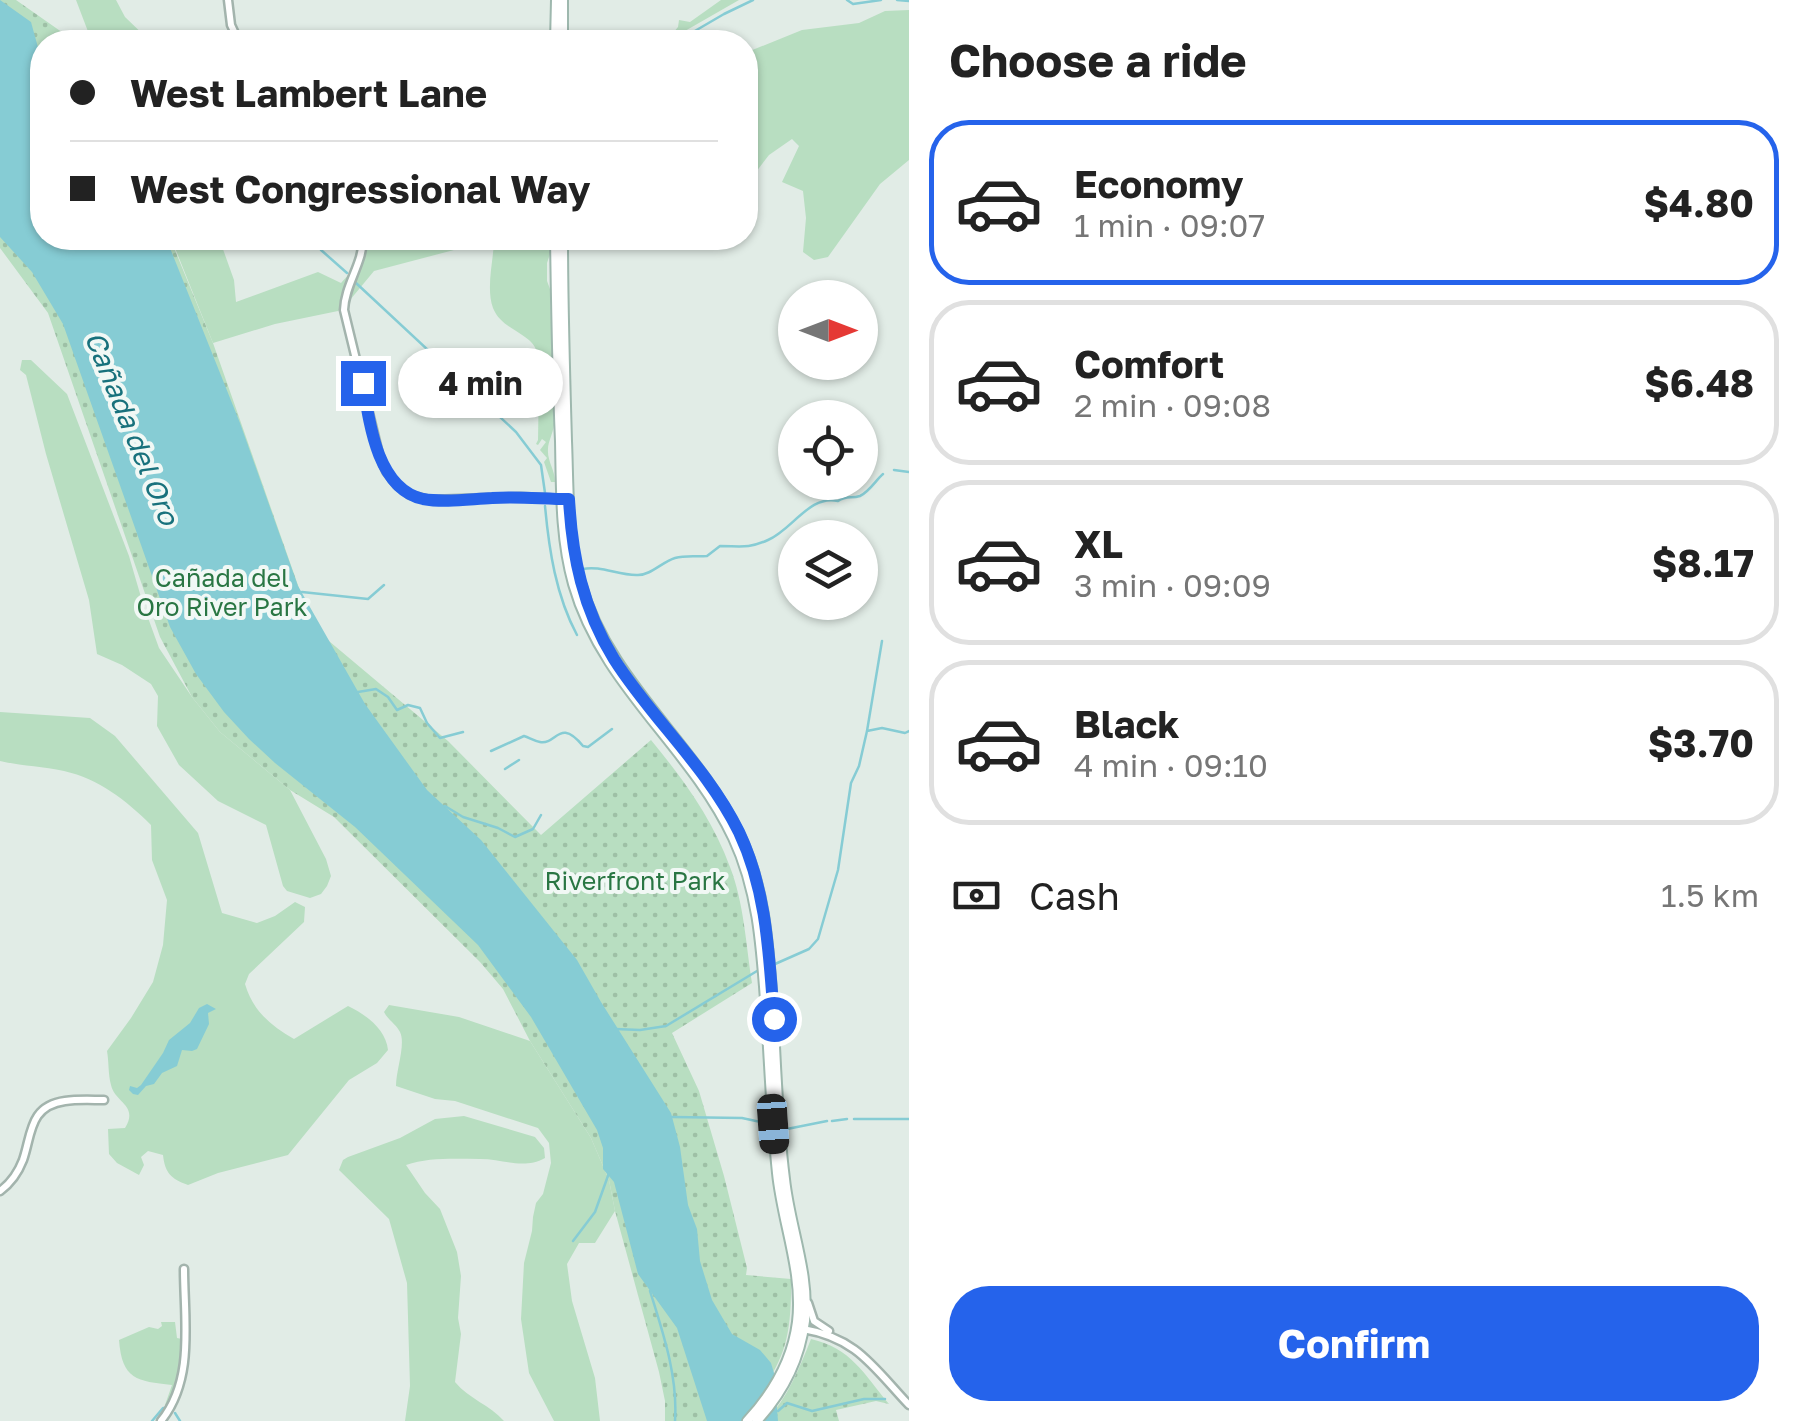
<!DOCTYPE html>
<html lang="en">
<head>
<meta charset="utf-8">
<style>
  body { margin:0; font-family:"Golos Text",sans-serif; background:#f6f6f6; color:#222; height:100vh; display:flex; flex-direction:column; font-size:38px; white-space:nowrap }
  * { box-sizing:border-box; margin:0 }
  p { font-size:32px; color:#767676 }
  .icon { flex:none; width:55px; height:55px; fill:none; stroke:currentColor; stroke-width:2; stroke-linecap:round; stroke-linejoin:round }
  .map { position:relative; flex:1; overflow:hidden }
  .panel { display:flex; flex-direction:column; background:#fff; width:890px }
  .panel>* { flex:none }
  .hud { position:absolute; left:30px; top:30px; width:728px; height:220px; border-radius:40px; box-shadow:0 2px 8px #0004; display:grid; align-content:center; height:220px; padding:0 40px; background:#fff }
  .needle { width:65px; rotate:90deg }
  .fabs { position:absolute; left:778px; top:280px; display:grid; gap:20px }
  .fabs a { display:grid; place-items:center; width:100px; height:100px; border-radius:50%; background:#fff; box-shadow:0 2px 8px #0004; font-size:50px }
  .end { position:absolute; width:45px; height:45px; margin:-22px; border:12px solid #2563eb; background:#fff; box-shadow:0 0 0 5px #fff }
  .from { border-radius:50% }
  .bubble { position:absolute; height:70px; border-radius:35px; background:#fff; box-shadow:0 2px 8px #0004; font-size:32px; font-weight:700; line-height:70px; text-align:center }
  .car { position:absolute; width:30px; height:60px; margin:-30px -15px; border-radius:12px; box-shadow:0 0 8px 2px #0007; background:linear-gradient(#222 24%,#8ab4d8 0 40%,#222 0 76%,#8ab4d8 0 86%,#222 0) }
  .hud b { display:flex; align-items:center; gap:35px; height:95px; font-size:38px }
  .hud b+b { border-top:2px solid #e0e0e0 }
  .hud i { width:25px; height:25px; background:#222 }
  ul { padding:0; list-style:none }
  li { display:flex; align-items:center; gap:30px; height:165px; margin:0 20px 15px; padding:0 20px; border:5px solid #e0e0e0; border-radius:40px }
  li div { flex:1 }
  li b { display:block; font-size:38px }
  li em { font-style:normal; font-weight:700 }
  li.active { border-color:#2563eb }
  li>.icon { width:90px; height:90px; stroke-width:1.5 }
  h2 { padding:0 40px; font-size:45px; line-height:120px }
  .pay { display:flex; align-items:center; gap:25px; height:110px; padding:0 40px; font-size:38px }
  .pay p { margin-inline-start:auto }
  .cta { display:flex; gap:20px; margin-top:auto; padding:20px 40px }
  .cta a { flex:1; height:115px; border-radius:40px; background:#2563eb; color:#fff; font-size:40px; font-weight:700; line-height:115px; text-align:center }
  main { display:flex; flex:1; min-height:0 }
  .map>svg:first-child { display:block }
  .grass { fill:#b8dec1 }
  .park { fill:url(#park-dots) }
  .water { fill:#86ccd4 }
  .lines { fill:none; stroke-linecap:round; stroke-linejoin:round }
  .stream { stroke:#86ccd4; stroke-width:2.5 }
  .tertiary-casing { stroke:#a3b4ad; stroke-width:11 }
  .secondary-casing { stroke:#9eb8ae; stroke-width:12 }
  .tertiary { stroke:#fff; stroke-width:6 }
  .secondary { stroke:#fff; stroke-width:8 }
  .route { stroke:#2563eb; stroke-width:12 }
  .labels { text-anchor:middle; stroke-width:8; stroke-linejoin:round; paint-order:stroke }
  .park-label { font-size:25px; fill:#297643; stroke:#f1f8f5 }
  .water-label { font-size:28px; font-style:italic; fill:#18717c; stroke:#f1f8f5 }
</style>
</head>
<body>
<main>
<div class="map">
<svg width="909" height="1421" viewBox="0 0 909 1421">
  <defs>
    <pattern id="park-dots" width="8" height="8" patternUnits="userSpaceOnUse" patternTransform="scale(2.5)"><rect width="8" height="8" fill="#b8dec1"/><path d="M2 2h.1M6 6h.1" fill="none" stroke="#9ec0a6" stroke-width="1.8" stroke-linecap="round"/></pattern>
  </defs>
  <rect width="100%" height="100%" fill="#e1ece6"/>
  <!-- grass -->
  <path class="grass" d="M76,0H116L125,17L151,42H92Z
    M721,0H739L678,35L688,42H567V35L673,33L678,27L679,20L690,22Z
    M909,10V160L880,184L828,257L814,260L803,252L806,218L803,191L782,182L799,146L792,139L769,155L749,181L745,183V53L802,30L859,23L885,11Z
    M171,238H219L234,280L236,302L318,272L341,283L360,262L370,243H379L392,238H550V254L547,263V281L550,289L554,425C553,433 548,442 548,449C547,461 555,470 555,482H551L544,462L547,458L540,450L546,442L542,439L538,445L536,444L538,440L539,378L543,380L544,378L541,355L537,353C533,333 502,331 493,308C486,289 493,262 494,242L492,240L374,271L350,300L338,311L275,324L213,343Z
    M22,360H31L67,394L129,556L143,604L159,648L192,697L220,732L290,790L326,859L331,876L327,886L321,894L310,898L287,891L283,886L266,825L218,801L179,765L157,726L158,696L151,684L122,665L97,654L89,600L46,454L26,375L20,370Z
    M0,712L90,718L115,736L198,833L222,913L257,923L275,916L295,902L305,907L304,922L249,974L245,984C253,1011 270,1025 294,1039L348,1006C365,1014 386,1029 388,1050L377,1063L349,1080L288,1155L218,1173L188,1185C171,1179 165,1173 163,1155L148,1151L141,1157L144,1165L139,1175L117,1163L109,1154L108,1129L125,1128C139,1105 115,1103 111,1085C108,1074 109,1062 107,1051L131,1018L153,982L163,945L167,900L152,860L151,825C126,800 99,779 64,771C42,766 21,766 0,761Z
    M389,1005L459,1017L530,1041L591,1138L609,1180L615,1211L595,1243H579L567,1264L572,1301L595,1378L600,1421H554L529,1373L521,1319L524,1263L532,1231L533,1217L536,1203L543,1194L551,1163L549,1143L538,1128L455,1101L435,1099L396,1086C396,1070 406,1044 400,1032C396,1024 388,1020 384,1012Z
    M464,1116L535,1137L544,1148L545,1158C523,1170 504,1159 480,1159C456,1159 429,1157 406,1165L425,1193L440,1209L457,1252L461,1276L458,1318L461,1334L455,1382C469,1399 490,1405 504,1421H405L410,1386L407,1283L389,1219L339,1170L343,1160L348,1157L400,1138L435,1119Z
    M161,1322H175L177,1338L182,1339L179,1384L168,1407L165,1405L172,1385C137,1381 122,1380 119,1340L149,1327L158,1329L162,1326Z"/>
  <!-- park -->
  <path class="park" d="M0,0H16L76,42H42V238H170L213,343L306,608L317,631L448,741L541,835L651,740C683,779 712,818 730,867C744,903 746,945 752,983L672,1033L699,1091L724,1176L747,1268L746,1275L791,1279C792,1349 781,1368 737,1421H665V1401L659,1372L615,1211L609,1180L591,1138L530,1041L503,989L480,962L334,817L290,790L220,732L192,697L160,637L48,313L0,248Z
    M811,1339C851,1348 864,1374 889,1404L876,1401L836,1410L839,1421H766C788,1397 799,1369 811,1339Z"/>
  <!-- water -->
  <path class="water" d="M0,0L31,22L42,62V238H166L240,423L298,586L365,704L427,790L481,840L577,960L601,1002L671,1113L680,1147L688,1205L697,1229L700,1261L712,1300L732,1334L760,1350L771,1363L774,1373L778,1421H707L677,1328L638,1274L614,1182L603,1169V1148L597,1130L531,1017L478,945L355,827L275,763L249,739L224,712L196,674L170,627L63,324L32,272L0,237Z
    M207,1004L216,1009L208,1013L209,1024L197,1049L192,1051L182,1050L177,1066L162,1073L154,1084L146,1086L138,1095L133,1094L129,1090L130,1086L137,1088L141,1085L163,1053L169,1040L190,1023L199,1008Z"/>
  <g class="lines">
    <!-- stream -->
    <path class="stream" d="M847,0L853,4L881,0
      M897,0L909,1
      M676,42L724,14L753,0
      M308,238L316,245
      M321,250L347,273
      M356,283L516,432L541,465L545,493
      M894,470L909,472
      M545,506C549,550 556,596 577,635
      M583,569C600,565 620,576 638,575C651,575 662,562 675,558C686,555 696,557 707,556L720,546C740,546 748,549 768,540C792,530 810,494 838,501C847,495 851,499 860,496C869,492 876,480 883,474
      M302,592L368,599L384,585
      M358,692L376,689L388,697L397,710L408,705L420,708L427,723L440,738L463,732
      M867,731L882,728L905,733L909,731
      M491,751L524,736C530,738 534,741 540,742C557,745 559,717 583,746L588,747L612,729
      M505,769L519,760
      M445,806L463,817L498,828L515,837L533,829L541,815
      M775,964L809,949L818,939L838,870L851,783L859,766L867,731L882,641
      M615,1029L640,1030L666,1026L757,971
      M672,1117L742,1118L765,1123
      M854,1119H909
      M832,1121L847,1119
      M787,1129L827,1121
      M573,1241L595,1212L609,1173
      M650,1291C663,1333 678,1376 675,1421
      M778,1411L787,1403L812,1411L864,1399H885
      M175,1413L180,1421
      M152,1421L163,1408H167"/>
    <!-- tertiary casing -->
    <g class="tertiary-casing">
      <path id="tertiary" d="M228,0L231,25L239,42
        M363,238C363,264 345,284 344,310L379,454L386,471L397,485L410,495L430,500L520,497L563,499
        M0,1191C11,1183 18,1173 23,1160C32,1134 29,1106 65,1101C78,1099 92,1100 104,1100
        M808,1303L814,1321L829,1331
        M803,1329C857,1338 873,1367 909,1405
        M161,1421C195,1379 184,1320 184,1269"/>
    </g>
    <!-- secondary casing -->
    <g class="secondary-casing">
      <path id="secondary" d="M555,42L556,0
        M563,42V0
        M555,238C556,306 557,373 560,441C561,489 560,538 573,584C602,686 689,745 733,838C757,889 761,944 765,1000C769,1057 771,1115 777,1173C782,1223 803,1272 797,1322C792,1361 773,1393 747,1421
        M563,238C563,305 565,373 567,441C569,489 567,537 581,583C609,683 698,745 741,837C764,886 768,938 772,991C776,1054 777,1117 785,1179C790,1227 810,1273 805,1321C800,1360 783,1393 757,1421"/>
    </g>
    <!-- tertiary -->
    <use href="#tertiary" class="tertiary"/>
    <!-- secondary -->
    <use href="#secondary" class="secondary"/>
  </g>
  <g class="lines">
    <!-- route -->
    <path class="route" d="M363,383C369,422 377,489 423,499C445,503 470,499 492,498C518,496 543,499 569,499C572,556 583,609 614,659C652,719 707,767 739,832C767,891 769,955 774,1019"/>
  </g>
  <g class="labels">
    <!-- park labels -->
    <g class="park-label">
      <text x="222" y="587">Cañada del<tspan x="222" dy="29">Oro River Park</tspan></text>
      <text x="635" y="890">Riverfront Park</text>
    </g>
    <!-- water labels -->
    <g class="water-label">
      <text transform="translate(132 428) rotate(68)" y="10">Cañada del Oro</text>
    </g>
  </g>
</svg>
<div class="fabs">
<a><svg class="needle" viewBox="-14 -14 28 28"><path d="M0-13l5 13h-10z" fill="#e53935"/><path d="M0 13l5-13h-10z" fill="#767676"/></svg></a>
<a><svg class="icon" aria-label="locate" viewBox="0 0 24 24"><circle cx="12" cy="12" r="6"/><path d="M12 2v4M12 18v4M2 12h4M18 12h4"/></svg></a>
<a><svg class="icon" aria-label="layers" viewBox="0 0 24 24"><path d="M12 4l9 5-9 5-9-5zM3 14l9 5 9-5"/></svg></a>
</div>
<i class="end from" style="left:774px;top:1019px"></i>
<i class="end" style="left:363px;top:383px"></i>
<div class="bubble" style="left:398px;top:348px;width:165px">4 min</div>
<i class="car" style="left:773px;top:1124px;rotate:176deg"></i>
<div class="hud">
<b><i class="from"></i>West Lambert Lane</b>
<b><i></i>West Congressional Way</b>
</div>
</div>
<section class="panel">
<h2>Choose a ride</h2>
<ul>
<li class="active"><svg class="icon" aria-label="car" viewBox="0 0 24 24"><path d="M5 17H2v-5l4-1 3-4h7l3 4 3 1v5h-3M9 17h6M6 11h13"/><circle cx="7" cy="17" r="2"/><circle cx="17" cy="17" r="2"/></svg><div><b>Economy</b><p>1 min · 09:07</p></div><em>$4.80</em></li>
<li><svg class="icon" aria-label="car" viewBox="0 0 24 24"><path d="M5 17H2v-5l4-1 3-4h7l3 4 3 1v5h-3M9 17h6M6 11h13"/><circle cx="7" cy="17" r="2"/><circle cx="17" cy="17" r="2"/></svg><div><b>Comfort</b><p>2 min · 09:08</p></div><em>$6.48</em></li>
<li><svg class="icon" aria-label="car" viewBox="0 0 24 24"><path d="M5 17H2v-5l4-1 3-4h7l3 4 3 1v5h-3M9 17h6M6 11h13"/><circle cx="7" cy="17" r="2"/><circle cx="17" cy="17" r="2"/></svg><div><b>XL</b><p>3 min · 09:09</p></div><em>$8.17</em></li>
<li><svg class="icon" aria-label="car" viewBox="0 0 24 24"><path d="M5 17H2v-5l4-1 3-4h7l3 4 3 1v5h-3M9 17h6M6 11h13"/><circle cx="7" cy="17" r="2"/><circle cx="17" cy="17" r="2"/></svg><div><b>Black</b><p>4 min · 09:10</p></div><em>$3.70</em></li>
</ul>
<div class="pay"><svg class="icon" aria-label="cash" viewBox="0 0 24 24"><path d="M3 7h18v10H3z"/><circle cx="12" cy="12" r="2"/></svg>Cash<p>1.5 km</p></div>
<div class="cta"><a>Confirm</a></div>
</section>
</main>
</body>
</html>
